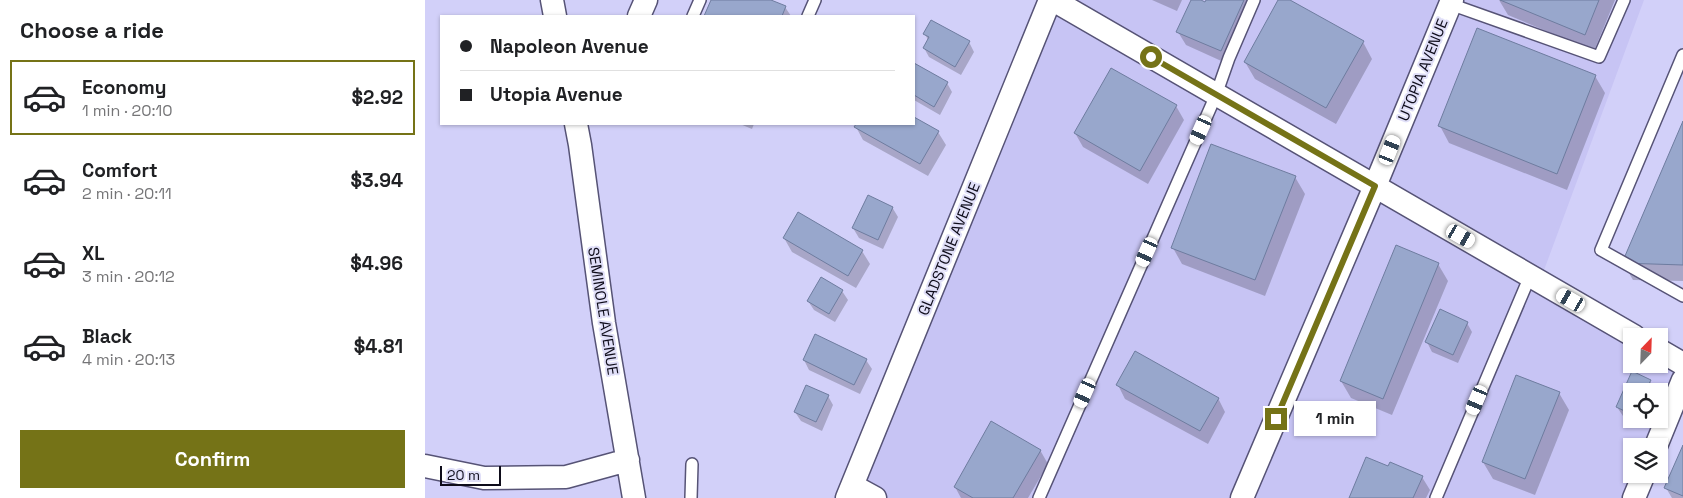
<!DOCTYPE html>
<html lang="en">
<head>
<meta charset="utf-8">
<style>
  body { margin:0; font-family:"Space Grotesk",sans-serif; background:#f2f2f2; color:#202124; height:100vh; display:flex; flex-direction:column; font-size:19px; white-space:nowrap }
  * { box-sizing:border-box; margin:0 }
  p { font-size:16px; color:#757577 }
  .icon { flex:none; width:28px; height:28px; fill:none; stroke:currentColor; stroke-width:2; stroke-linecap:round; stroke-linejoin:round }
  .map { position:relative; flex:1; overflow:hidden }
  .side { display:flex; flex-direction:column; background:#fff; width:425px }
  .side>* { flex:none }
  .hud { position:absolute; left:15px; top:15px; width:475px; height:110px; border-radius:0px; box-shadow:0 1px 4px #0004; display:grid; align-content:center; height:110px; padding:0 20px; background:#fff }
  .needle { width:32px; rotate:23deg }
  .tools { position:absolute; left:1198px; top:328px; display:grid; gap:10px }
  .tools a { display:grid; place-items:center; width:45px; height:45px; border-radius:0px; background:#fff; box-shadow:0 1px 4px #0004; font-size:25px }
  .scale { position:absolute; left:15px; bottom:12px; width:61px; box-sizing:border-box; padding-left:5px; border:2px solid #0e0c1a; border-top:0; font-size:14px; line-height:18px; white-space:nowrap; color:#0e0c1a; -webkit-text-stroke:4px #e0dff8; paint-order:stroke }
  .end { position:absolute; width:22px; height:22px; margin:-11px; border:6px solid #757317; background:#fff; box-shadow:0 0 0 2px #fff }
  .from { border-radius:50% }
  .bubble { position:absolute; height:35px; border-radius:0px; background:#fff; box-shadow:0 1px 4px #0004; font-size:16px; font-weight:700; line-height:35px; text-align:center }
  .car { position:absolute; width:15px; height:30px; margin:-15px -8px; border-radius:6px; box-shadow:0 0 4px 1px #0007; background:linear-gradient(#fff 24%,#345 0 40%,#fff 0 76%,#345 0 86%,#fff 0) }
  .hud b { display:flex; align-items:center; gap:18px; height:48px; font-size:19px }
  .hud b+b { border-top:1px solid #e0e0e0 }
  .hud i { width:12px; height:12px; background:#202124 }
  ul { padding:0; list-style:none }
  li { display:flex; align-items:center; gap:15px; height:75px; margin:0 10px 8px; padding:0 10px; border:2px solid transparent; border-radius:0px }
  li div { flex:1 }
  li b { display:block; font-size:19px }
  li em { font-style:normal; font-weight:700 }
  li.active { border-color:#757317 }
  li>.icon { width:45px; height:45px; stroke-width:1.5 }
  h2 { padding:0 20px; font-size:22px; line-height:60px }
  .cta { display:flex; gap:10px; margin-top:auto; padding:10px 20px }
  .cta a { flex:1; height:58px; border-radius:0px; background:#757317; color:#fff; font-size:20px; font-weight:700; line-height:58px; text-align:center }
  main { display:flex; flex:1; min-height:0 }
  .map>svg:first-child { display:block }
  .built { fill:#c7c4f4; fill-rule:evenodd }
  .shadow { fill:#0003 }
  .building { fill:#98a7cc; stroke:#6e7c9f }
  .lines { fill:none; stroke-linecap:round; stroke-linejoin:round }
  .service-casing { stroke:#565376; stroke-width:14 }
  .minor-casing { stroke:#565376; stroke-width:25 }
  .service { stroke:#fff; stroke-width:11 }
  .minor { stroke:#fff; stroke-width:22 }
  .route { stroke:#757317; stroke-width:6 }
  .labels { text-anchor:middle; stroke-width:4; stroke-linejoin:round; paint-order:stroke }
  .street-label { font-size:15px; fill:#0e0c1a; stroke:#e0dff8 }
</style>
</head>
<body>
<main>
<section class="side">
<h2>Choose a ride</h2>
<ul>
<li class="active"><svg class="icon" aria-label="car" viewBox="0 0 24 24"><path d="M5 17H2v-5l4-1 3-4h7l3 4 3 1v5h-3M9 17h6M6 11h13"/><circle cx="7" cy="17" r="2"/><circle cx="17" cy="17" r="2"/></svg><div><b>Economy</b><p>1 min · 20:10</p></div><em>$2.92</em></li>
<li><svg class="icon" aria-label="car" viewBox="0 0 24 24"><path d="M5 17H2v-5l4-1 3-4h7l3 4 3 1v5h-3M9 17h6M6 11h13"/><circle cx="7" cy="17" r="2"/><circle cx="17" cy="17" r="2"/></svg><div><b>Comfort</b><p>2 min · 20:11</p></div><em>$3.94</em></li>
<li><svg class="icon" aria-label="car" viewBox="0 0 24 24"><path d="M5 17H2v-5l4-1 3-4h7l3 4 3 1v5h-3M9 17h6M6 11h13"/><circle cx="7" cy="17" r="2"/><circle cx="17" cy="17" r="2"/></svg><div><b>XL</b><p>3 min · 20:12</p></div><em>$4.96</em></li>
<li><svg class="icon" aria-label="car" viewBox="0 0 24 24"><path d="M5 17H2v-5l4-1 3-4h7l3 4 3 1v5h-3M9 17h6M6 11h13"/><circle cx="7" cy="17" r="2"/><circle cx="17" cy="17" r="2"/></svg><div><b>Black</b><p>4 min · 20:13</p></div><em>$4.81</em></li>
</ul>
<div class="cta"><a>Confirm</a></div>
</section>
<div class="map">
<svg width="1258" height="498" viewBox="0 0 1258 498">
  <rect width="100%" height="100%" fill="#d2d0f9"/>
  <!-- built -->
  <path class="built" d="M625,0H1219L1115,281L1206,336V364H1234V350L1258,364L1231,446H1206V474H1219L1209,498H450L428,486ZM1206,391H1234V419H1206Z"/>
  <!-- shadow -->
  <path class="shadow" d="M287,0H347V2L360,7L366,16H281Z
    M727,0H757L752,11Z
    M767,0H772L781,4L783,0H826L803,64L761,45L753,32Z
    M855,0H863L938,42L947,59L911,124L830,79L820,62Z
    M1074,0H1190L1169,51L1083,15Z
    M500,34L544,42L549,52L536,75L504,57L499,48L503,40Z
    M489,64L522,83L527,92L515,115L489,100Z
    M1170,76L1180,93L1142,190L1024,143L1015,126Z
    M751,106L759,120L723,184L658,147L650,133Z
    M489,118L513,132L521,145L503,176L438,140L431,127L432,124H489Z
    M315,124H329L327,129Z
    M1258,125V281L1208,280L1198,263Z
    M870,177L880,194L840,296L757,264L748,248Z
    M467,207L473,217L458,249L434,238L428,228Z
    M359,238L437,251L445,264L431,288L367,252Z
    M1013,264L1023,281L967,415L926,398L916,381Z
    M417,291L423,300L410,322L389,310L383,301Z
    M1042,323L1047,332L1033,363L1007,352L1002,342Z
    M379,360H441L447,369L435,394L384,370Z
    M1208,373L1225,381L1230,390V391H1206V419H1217L1215,424L1198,416L1192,407Z
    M693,385L793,398L800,412L783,444L700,399Z
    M1134,393L1144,410L1110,495L1068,479L1058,462Z
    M403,396L408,405L397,431L376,421L370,412Z
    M1258,448V498H1247L1241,488Z
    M615,450L623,464L603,498H536L530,487Z
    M964,468L997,477L1005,490L1001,498H926Z"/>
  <!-- building -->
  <path class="building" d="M286,0H346L361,6L357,16H279Z
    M766,0H776L780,2L781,0H819L796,51L751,32Z
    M853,0H865L939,41L901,108L819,62Z
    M1075,0H1174L1160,35Z
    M506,20L545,41L530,67L498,48L504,37L498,34Z
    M1052,28L1171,75L1132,174L1013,126Z
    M489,63L523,82L509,107L489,95Z
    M686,68L752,105L715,171L649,133Z
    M489,117L514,131L495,164L429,127L431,124H489Z
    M1258,121V265L1197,263Z
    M786,144L871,176L830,280L746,248Z
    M443,195L468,207L453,240L427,228Z
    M373,212L438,250L423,276L358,238Z
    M971,245L1014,263L958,399L915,381Z
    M396,277L418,290L404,314L382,301Z
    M1015,309L1043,322L1028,355L1000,342Z
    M390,334L442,359L429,385L378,360Z
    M710,351L794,398L775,431L691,385Z
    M1207,371L1226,380L1220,391H1206V414L1191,407Z
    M1091,375L1135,392L1100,479L1057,462Z
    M381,385L404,395L391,422L369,412Z
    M566,421L616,450L588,498H548L529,487Z
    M1258,445V496L1239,488Z
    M941,457L963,466L965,462L998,476L988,498H924Z"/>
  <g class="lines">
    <!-- service casing -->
    <g class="service-casing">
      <path id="service" d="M1025,4L1174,57L1199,0
        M268,16L275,0
        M383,16L390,0
        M1258,55L1176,250L1258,296
        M266,498L267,464
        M614,498L791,95L804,58L829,0
        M1011,498L1105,276"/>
    </g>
    <!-- minor casing -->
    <g class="minor-casing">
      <path id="minor" d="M127,0L130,16
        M628,0L1209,336
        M214,16L221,0
        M151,124L155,145L179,323L209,498
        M1234,350L1258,364
        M1231,446L1258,380
        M0,466L59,478L141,477L203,460
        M428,486L450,498
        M422,498L625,0
        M817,498L950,186L1027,0
        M1209,498L1219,474"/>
    </g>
    <!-- service -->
    <use href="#service" class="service"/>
    <!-- minor -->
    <use href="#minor" class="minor"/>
  </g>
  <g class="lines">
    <!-- route -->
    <path class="route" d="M726,57L950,186L851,419"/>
  </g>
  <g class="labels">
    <!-- street labels -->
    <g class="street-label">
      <text transform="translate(998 70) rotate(-68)" y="5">UTOPIA AVENUE</text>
      <text transform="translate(524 249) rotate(-68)" y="5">GLADSTONE AVENUE</text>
      <text transform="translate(178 311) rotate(81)" y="5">SEMINOLE AVENUE</text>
    </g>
  </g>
</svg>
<div class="tools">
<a><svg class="needle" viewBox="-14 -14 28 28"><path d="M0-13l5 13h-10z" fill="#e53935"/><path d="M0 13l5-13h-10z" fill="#757577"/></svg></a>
<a><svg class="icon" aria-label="locate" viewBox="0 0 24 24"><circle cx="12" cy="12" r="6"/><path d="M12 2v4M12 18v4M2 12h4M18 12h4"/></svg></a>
<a><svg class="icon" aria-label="layers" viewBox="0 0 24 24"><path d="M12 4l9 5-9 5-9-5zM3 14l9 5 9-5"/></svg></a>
</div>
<div class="scale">20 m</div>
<i class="end from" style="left:726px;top:57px"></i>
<i class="end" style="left:851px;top:419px"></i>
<div class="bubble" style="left:869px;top:401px;width:82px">1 min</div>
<i class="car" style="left:776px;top:130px;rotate:204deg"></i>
<i class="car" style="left:965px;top:150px;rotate:22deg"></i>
<i class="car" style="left:1036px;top:236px;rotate:120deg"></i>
<i class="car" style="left:722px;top:252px;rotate:204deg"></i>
<i class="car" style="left:1146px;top:300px;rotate:300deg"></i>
<i class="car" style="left:660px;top:393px;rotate:204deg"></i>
<i class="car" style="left:1052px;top:400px;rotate:203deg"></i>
<div class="hud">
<b><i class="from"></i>Napoleon Avenue</b>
<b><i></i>Utopia Avenue</b>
</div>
</div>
</main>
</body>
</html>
